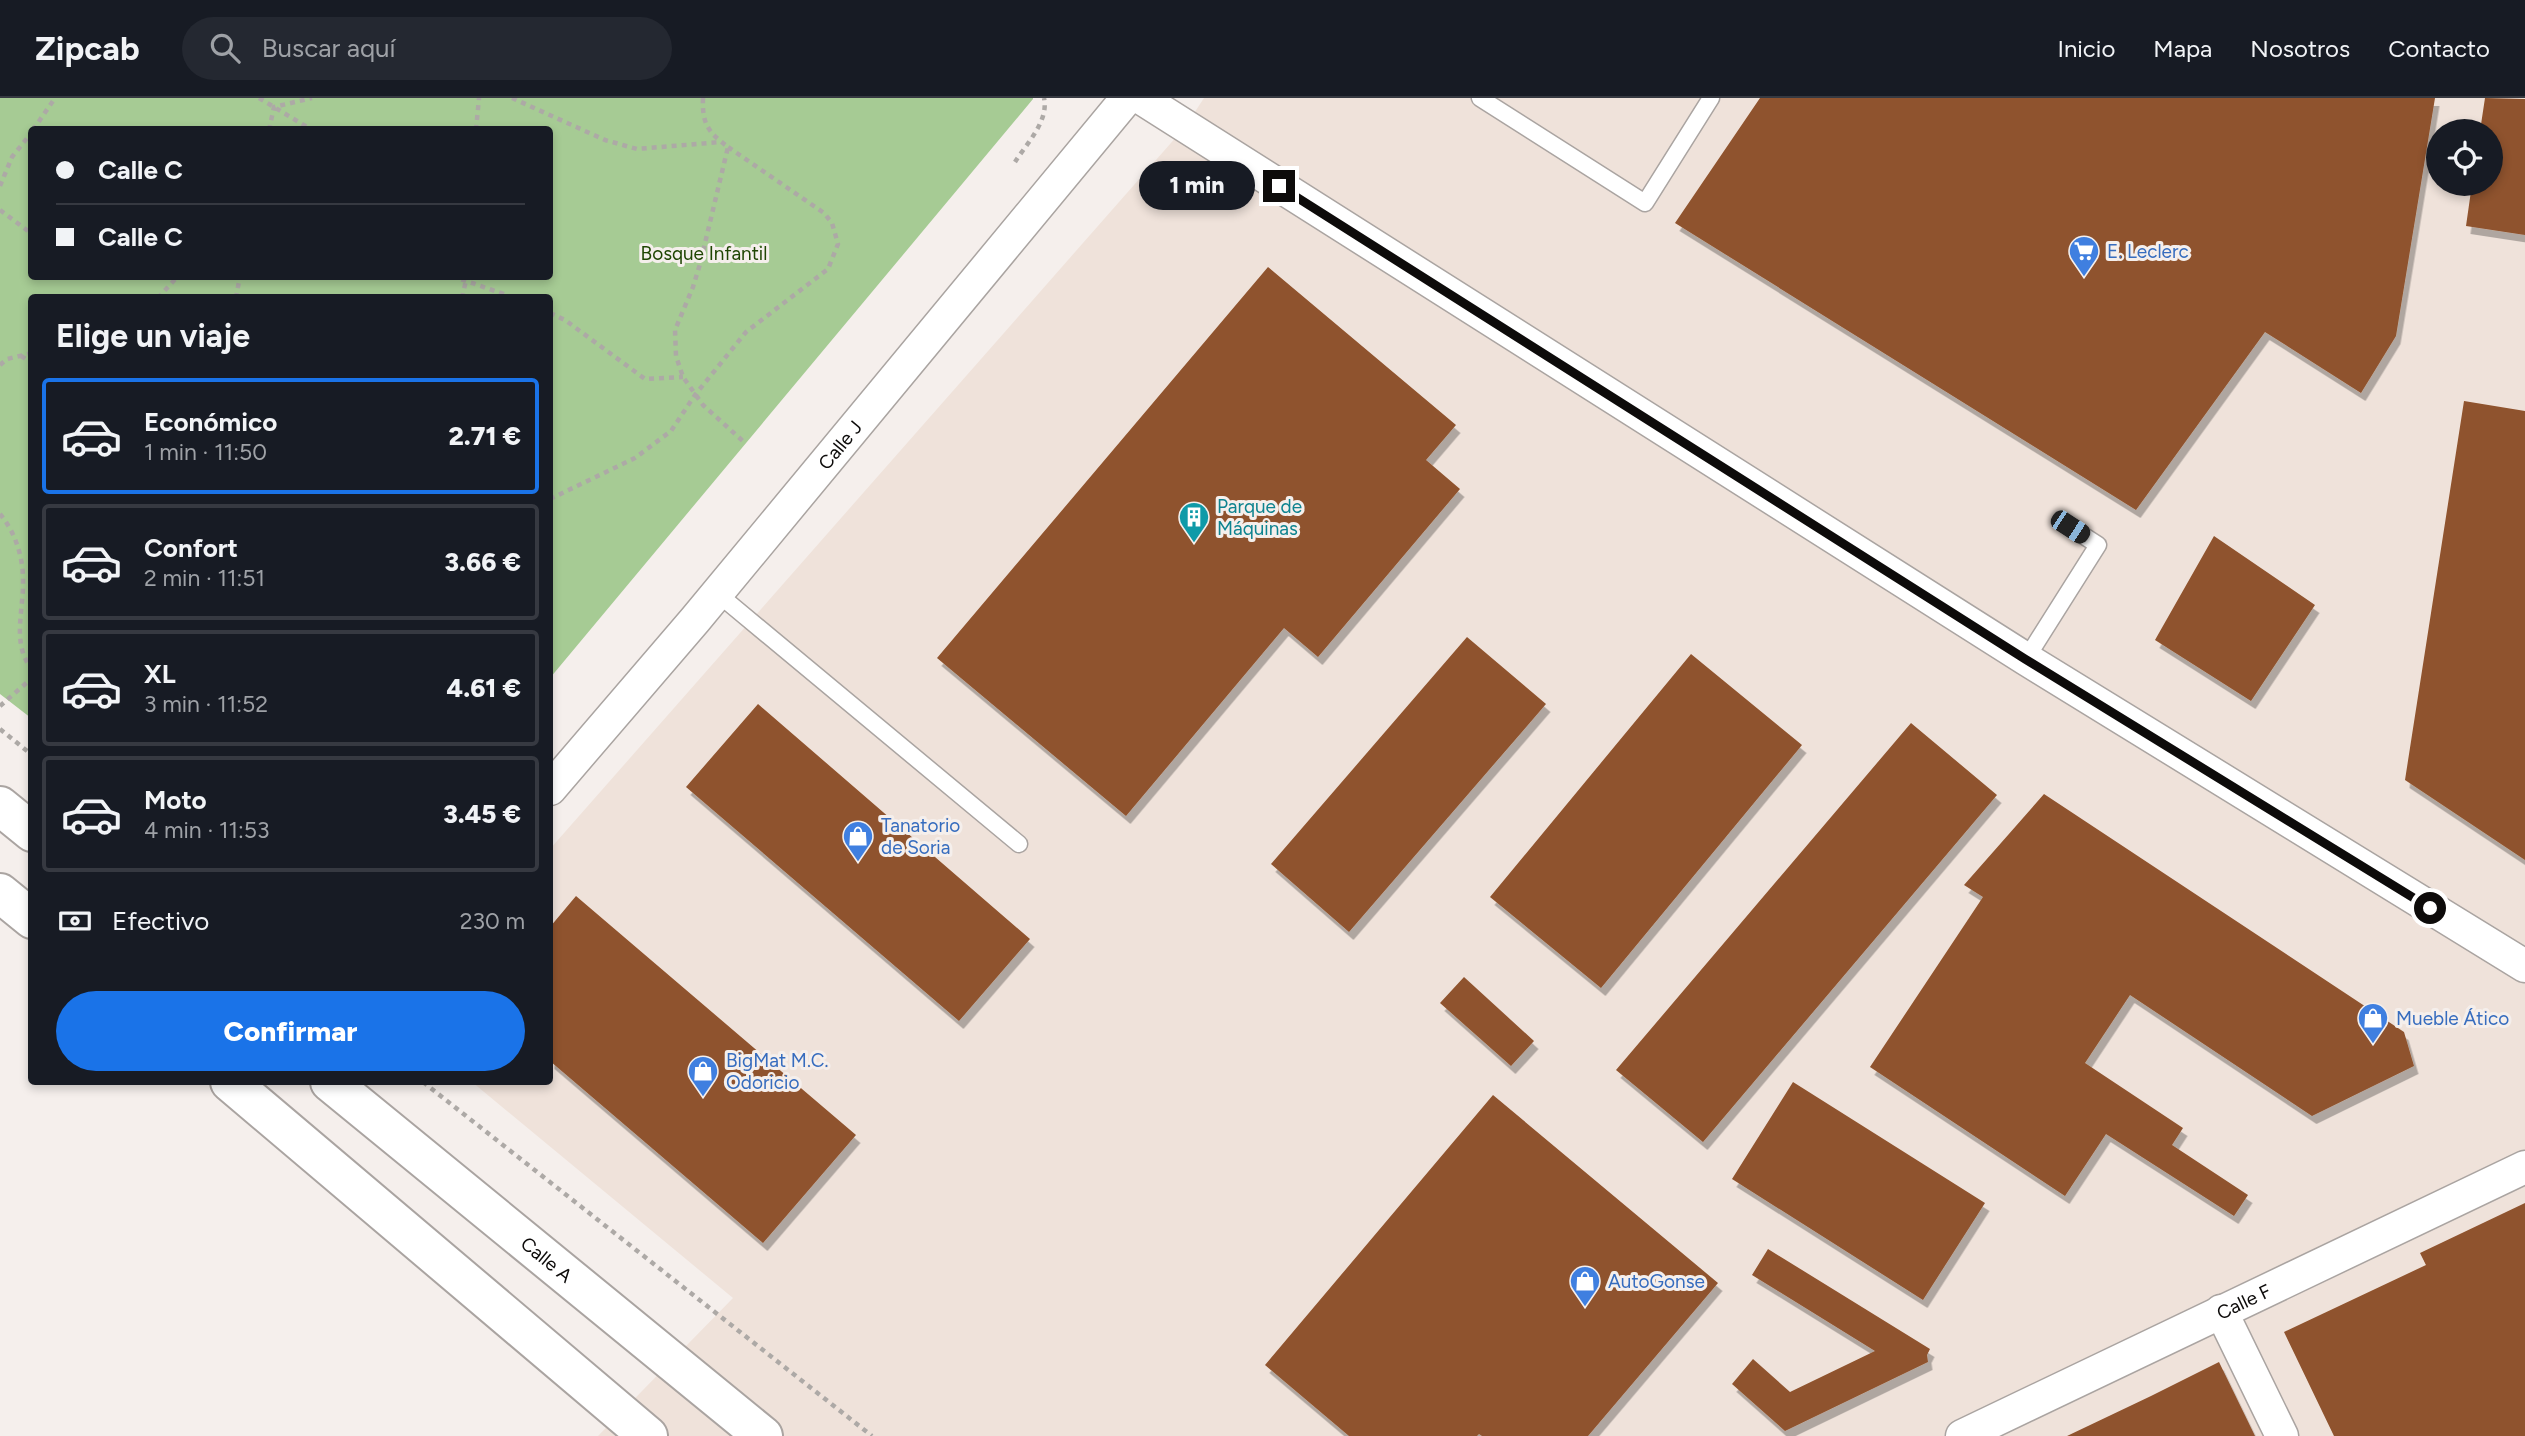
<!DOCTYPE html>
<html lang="es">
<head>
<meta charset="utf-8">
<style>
  body { margin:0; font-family:Figtree,sans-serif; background:#242831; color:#f1f3f6; height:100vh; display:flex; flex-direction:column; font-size:26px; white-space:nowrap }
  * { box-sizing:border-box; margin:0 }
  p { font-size:23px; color:#9ea1a6 }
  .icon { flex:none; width:38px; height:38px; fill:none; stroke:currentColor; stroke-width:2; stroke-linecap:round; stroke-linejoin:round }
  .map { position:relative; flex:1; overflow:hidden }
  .details { position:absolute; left:28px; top:196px; width:525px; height:791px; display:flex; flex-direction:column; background:#171b24; border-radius:7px; box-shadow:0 4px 10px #0003 }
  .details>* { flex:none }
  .guide { position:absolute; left:28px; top:28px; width:525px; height:154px; border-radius:7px; box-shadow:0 4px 10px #0003; display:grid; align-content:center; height:154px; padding:0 28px; background:#171b24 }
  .buttons { position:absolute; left:2426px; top:21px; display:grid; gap:14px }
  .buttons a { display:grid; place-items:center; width:77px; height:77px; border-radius:50%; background:#171b24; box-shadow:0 4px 10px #0003; font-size:35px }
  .end { position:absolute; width:32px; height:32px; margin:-16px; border:9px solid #0d0b0a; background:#fff; box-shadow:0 0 0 4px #fff }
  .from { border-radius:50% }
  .bubble { position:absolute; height:49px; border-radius:24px; background:#171b24; box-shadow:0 4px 10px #0003; font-size:23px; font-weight:800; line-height:49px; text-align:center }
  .car { position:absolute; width:21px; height:42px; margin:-21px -10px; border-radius:9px; box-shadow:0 0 5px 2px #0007; background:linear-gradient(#222 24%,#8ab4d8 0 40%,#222 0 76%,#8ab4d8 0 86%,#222 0) }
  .guide b { display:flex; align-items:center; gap:24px; height:66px; font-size:26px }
  .guide b+b { border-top:2px solid #363941 }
  .guide i { width:18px; height:18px; background:#f1f3f6 }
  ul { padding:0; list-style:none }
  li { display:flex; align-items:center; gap:21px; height:116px; margin:0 14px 10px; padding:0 14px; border:4px solid #363941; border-radius:7px }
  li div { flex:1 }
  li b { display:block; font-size:26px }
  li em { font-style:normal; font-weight:800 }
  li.current { border-color:#1a73e8 }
  li>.icon { width:63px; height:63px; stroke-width:1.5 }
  h2 { padding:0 28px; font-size:32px; line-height:84px }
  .pay { display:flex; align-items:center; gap:18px; height:77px; padding:0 28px; font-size:26px }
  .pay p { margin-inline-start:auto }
  .button { display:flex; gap:14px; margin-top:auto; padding:14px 28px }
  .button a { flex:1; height:80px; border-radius:42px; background:#1a73e8; color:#fff; font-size:28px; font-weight:800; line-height:80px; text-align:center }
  header { display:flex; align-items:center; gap:42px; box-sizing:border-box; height:98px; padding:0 35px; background:#171b24; border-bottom:2px solid #363941 }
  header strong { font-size:33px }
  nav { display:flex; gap:38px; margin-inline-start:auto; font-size:24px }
  .search { width:490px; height:63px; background:#242831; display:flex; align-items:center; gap:18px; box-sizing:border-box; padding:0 24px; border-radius:38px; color:#9ea1a6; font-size:26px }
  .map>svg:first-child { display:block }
  .built { fill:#efe2da; fill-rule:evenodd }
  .green { fill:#a6cb94; fill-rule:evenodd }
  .building { fill:#8f532d; filter:url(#shadow) }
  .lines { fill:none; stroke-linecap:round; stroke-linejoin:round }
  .lane-casing { stroke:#aaa4a1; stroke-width:19 }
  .street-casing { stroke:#aaa4a1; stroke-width:35 }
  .secondary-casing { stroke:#aaa4a1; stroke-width:42 }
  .path { stroke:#ada9a6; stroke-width:4.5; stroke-dasharray:5 5; stroke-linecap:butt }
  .lane { stroke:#fff; stroke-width:16 }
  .street { stroke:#fff; stroke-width:32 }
  .secondary { stroke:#fff; stroke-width:38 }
  .route { stroke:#0d0b0a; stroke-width:9 }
  .labels { text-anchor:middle; stroke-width:6; stroke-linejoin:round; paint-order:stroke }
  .shop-label { font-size:19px; fill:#366cbe; stroke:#f5efec; text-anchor:start }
  .park-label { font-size:19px; fill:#1f4502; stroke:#f5efec }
  .street-label { font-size:19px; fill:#0d0b0a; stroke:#f5efec }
  .culture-label { font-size:19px; fill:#0d838f; stroke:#f5efec; text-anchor:start }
</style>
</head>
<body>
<header>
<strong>Zipcab</strong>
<div class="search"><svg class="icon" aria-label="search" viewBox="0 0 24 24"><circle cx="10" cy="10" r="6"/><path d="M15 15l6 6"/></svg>Buscar aquí</div>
<nav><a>Inicio</a><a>Mapa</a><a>Nosotros</a><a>Contacto</a></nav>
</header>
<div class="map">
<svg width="2525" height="1338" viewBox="0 0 2525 1338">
  <defs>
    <filter id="shadow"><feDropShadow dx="4.5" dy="8" stdDeviation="0" flood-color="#0004"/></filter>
  </defs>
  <rect width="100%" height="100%" fill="#f5efec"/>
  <!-- built -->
  <path class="built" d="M1204,0H2525V1338H598L733,1200L472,984H550V751L1185,29ZM2438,33H2490V86H2438Z"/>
  <!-- green -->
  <path class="green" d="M0,0H1033V1L550,580V200H32L31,620L0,596ZM32,32H550V178H32Z"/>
  <!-- building -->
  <path class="building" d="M1760,0H2435L2396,238L2361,295L2265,234L2136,412L1675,125Z
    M2485,0L2525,1V137L2466,128L2472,86H2490V33H2480Z
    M1268,169L1456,327L1426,362L1460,391L1318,559L1284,530L1126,718L937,560Z
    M2464,303L2525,313V762L2405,682Z
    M2214,438L2315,507L2251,603L2155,542Z
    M1467,539L1546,606L1349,834L1271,766Z
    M1691,556L1802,647L1601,890L1490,799Z
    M758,606L1030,841L959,923L686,689Z
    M1911,625L1997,697L1703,1044L1616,972Z
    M2044,696L2404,934L2414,968L2312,1018L2130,897L2085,965L2183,1030L2172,1047L2248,1097L2234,1118L2106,1036L2065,1098L1870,969L1983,799L1964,787Z
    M576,798L856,1037L763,1145L550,963V829Z
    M1464,879L1534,943L1511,968L1440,905Z
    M1793,984L1985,1105L1923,1202L1732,1081Z
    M1493,997L1718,1185L1588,1338H1482L1479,1336L1477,1338H1349L1265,1267Z
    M2525,1105V1338H2334L2284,1234L2426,1167L2420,1155Z
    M1768,1151L1930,1251L1927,1257L1928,1264L1785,1333L1732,1286L1753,1261L1790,1294L1875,1253L1752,1177Z
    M2219,1264L2255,1338H2067L2151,1298Z"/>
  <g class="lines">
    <!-- lane casing -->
    <g class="lane-casing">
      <path id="lane" d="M1480,0L1645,105L1711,0
        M717,495L1019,746
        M2026,561L2098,447L2070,429"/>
    </g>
    <!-- street casing -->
    <g class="street-casing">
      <g id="street">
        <path d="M1141,0L2026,561L2525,868"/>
        <path id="s1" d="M550,691L695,522L1127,0"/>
        <path d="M2221,1213L2282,1338"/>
        <path id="s2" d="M1962,1338L2525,1069"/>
      </g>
    </g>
    <!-- secondary casing -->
    <g class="secondary-casing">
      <g id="secondary">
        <path d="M0,708L32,734"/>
        <path d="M0,795L32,821"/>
        <path d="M230,984L648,1338"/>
        <path id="s3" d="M330,984L763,1338"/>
      </g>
    </g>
    <!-- path -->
    <path class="path" d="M259,0L312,32
      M512,0L605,42L637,51L721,44
      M703,0C702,26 708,34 728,49L700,166L693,189L675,232L676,258L683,279L703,307L745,345
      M33,32L55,0
      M269,32L274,9L312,0
      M476,32L479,0
      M1015,64C1027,45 1049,23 1044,0
      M0,88L12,59L32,34
      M0,112L32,136
      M452,178L515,200
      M158,200L178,178
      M236,200L240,178
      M462,200L467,178
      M550,215L565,222L645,281L683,279
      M21,258L32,265
      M0,267L7,261L32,255
      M550,401L635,360L671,333L695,297L746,234L828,171L838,146L832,125L824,115L728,49
      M0,416C15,434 23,458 23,482C24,511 11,547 32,571
      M0,608L32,580
      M0,631L32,657
      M423,984L872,1338"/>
    <!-- lane -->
    <use href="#lane" class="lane"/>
    <!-- street -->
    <use href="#street" class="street"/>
    <!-- secondary -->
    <use href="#secondary" class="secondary"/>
  </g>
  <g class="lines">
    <!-- route -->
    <path class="route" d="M1279,88L2025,561L2430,810"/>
  </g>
  <!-- icons -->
  <defs>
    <g id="supermarket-pin" transform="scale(1.575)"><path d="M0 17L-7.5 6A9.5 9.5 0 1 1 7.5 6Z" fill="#3f7fe0" stroke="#f5efec"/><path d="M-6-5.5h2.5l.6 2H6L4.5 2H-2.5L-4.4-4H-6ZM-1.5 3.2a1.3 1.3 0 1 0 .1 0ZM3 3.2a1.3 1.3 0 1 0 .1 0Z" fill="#fff"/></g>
    <g id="building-pin" transform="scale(1.575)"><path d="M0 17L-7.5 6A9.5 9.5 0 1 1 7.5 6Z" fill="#0f9aa8" stroke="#f5efec"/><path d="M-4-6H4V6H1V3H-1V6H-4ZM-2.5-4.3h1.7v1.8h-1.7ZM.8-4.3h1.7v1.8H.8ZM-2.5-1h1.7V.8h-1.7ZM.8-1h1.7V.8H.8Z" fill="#fff"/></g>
    <g id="shop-pin" transform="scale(1.575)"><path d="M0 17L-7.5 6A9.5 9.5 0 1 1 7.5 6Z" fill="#3f7fe0" stroke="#f5efec"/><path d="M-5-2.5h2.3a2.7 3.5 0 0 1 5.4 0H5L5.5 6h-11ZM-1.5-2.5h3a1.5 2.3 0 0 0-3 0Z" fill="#fff"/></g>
  </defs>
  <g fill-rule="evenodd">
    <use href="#supermarket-pin" x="2084" y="153"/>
    <use href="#building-pin" x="1194" y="419"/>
    <use href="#shop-pin" x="858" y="738"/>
    <use href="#shop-pin" x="2373" y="920"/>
    <use href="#shop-pin" x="703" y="973"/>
    <use href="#shop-pin" x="1585" y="1183"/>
  </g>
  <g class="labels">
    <!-- shop labels -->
    <g class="shop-label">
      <text x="2107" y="160">E. Leclerc</text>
      <text x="881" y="734">Tanatorio<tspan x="881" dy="22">de Soria</tspan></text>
      <text x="2396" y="927">Mueble Ático</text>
      <text x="726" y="969">BigMat M.C.<tspan x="726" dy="22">Odoricio</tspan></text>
      <text x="1608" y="1190">AutoGonse</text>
    </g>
    <!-- park labels -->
    <g class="park-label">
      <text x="704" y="162">Bosque Infantil</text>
    </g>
    <!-- street labels -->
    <g class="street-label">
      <text dy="7" stroke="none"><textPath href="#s1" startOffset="450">Calle J</textPath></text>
      <text dy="7" stroke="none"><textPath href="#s3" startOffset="280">Calle A</textPath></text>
      <text dy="7" stroke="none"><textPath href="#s2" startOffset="312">Calle F</textPath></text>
    </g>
    <!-- culture labels -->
    <g class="culture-label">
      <text x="1217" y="415">Parque de<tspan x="1217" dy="22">Máquinas</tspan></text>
    </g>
  </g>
</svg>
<div class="buttons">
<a><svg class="icon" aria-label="locate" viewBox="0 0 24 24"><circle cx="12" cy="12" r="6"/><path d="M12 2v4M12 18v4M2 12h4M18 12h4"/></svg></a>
</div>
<i class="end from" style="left:2430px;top:810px"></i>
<i class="end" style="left:1279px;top:88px"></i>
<div class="bubble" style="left:1139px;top:63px;width:116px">1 min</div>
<i class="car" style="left:2070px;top:429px;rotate:123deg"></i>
<div class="guide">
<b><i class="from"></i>Calle C</b>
<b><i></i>Calle C</b>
</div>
<section class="details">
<h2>Elige un viaje</h2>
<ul>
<li class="current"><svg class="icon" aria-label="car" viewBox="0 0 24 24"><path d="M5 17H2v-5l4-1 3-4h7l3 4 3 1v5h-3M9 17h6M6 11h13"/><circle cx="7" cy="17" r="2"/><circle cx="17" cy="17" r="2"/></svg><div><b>Económico</b><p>1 min · 11:50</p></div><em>2.71 €</em></li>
<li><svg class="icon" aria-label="car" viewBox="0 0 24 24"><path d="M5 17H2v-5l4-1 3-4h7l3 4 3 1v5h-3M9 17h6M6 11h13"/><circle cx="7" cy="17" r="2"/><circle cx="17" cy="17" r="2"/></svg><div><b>Confort</b><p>2 min · 11:51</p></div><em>3.66 €</em></li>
<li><svg class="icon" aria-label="car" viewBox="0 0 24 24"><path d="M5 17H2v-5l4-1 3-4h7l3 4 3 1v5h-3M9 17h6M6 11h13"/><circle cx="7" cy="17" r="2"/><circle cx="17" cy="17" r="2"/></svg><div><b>XL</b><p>3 min · 11:52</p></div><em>4.61 €</em></li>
<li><svg class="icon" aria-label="car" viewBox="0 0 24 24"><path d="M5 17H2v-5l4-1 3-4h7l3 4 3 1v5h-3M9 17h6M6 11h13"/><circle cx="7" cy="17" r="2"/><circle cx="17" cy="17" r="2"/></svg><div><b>Moto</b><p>4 min · 11:53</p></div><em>3.45 €</em></li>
</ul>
<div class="pay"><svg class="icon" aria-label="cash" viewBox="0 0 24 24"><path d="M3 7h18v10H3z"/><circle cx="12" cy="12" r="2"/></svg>Efectivo<p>230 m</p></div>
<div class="button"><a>Confirmar</a></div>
</section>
</div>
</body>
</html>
